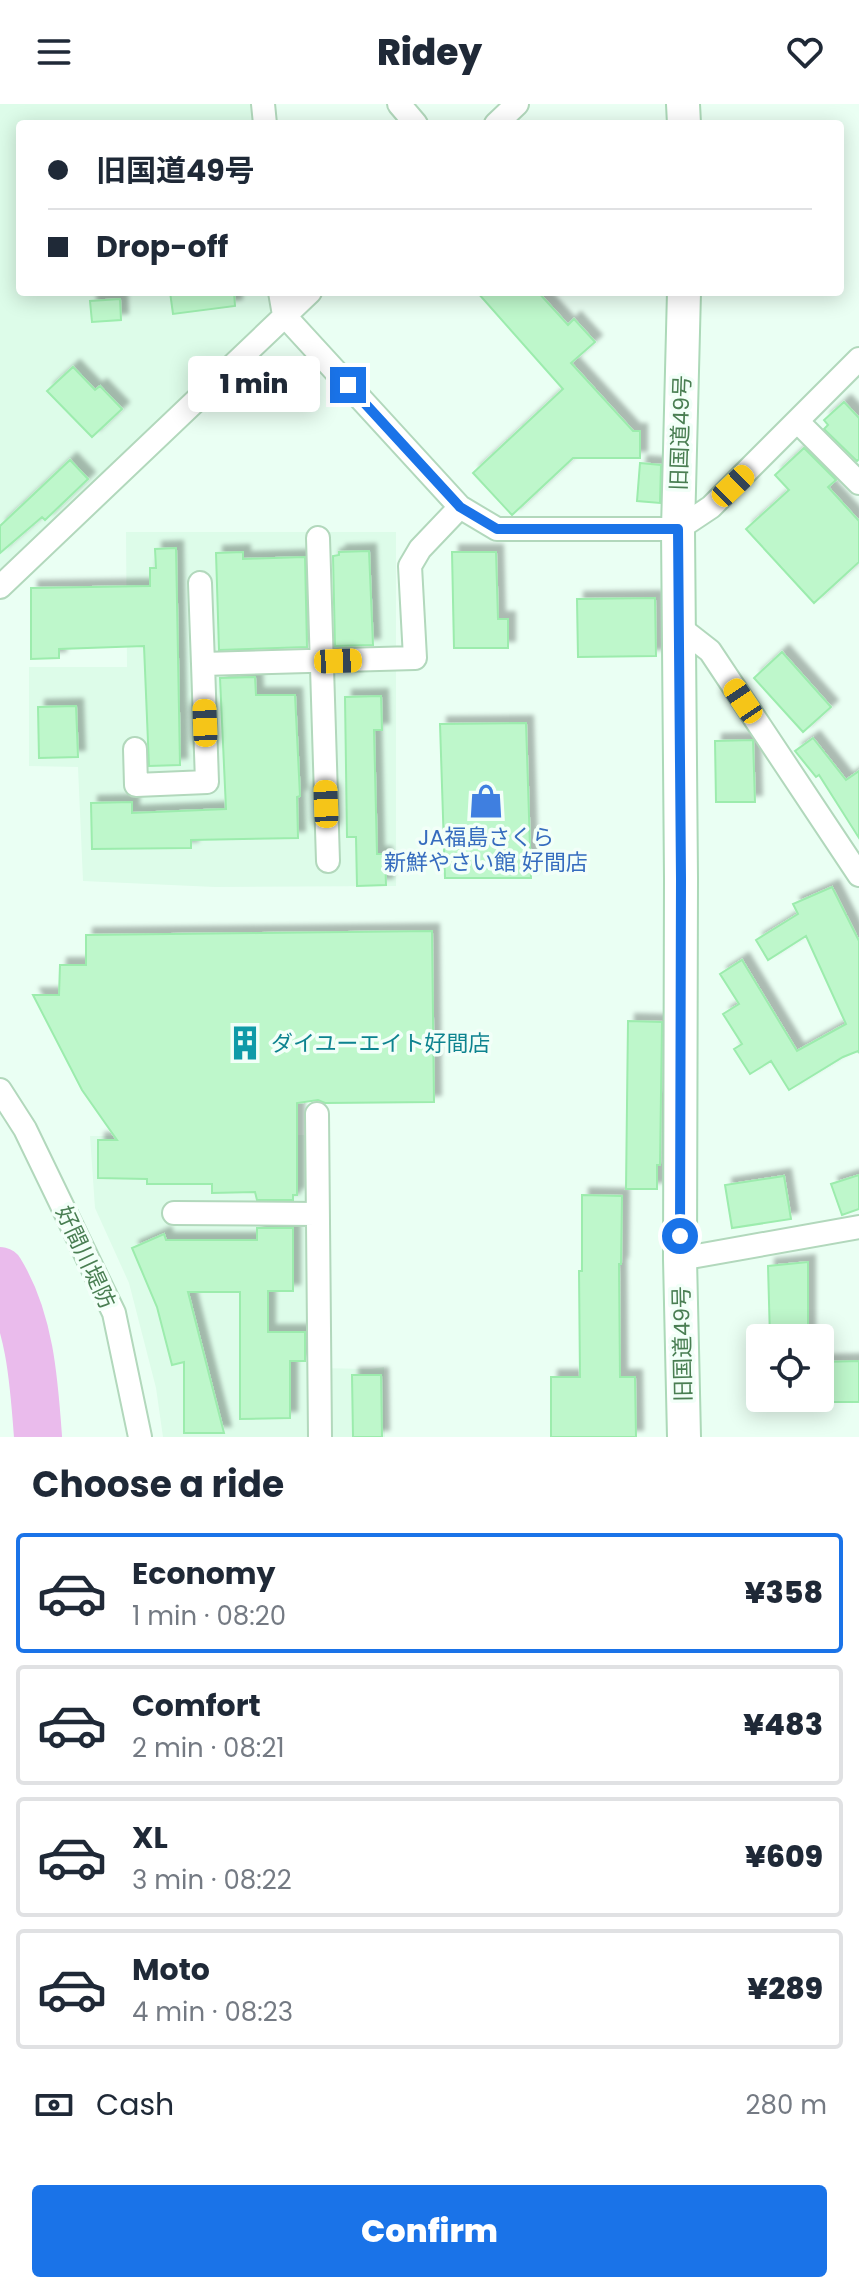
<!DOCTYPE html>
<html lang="en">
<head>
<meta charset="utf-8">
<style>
  body { margin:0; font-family:Poppins,"Noto Sans JP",sans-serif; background:#f2f2f3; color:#1f2937; height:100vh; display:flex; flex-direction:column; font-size:30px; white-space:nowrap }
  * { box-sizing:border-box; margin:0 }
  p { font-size:26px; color:#747a83 }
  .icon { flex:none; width:44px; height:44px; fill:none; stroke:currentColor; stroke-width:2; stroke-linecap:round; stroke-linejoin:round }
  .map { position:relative; height:1333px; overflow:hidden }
  .drawer { display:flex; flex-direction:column; background:#fff; flex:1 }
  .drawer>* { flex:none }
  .guide { position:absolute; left:16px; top:16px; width:828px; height:176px; border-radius:8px; box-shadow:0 4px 20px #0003; display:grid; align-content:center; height:176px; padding:0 32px; background:#fff }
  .fabs { position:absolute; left:746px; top:1220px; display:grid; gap:16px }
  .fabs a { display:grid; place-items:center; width:88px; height:88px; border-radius:8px; background:#fff; box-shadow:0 4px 20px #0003; font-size:40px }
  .end { position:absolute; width:36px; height:36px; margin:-18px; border:10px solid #1a73e8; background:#fff; box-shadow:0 0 0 4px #fff }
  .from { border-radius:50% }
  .bubble { position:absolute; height:56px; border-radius:8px; background:#fff; box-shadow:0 4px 20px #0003; font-size:26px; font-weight:800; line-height:56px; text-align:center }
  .car { position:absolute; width:24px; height:48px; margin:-24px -12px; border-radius:10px; box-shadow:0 0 6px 2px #0007; background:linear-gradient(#f5c518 24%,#345 0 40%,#f5c518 0 76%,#345 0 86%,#f5c518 0) }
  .guide b { display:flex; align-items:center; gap:28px; height:76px; font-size:30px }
  .guide b+b { border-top:2px solid #e0e1e3 }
  .guide i { width:20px; height:20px; background:#1f2937 }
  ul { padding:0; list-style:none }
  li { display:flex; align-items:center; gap:24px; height:120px; margin:0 16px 12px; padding:0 16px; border:4px solid #e0e1e3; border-radius:8px }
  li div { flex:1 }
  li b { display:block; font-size:30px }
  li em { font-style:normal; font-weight:800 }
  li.on { border-color:#1a73e8 }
  li>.icon { width:72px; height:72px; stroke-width:1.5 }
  h2 { padding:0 32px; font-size:36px; line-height:96px }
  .pay { display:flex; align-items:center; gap:20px; height:88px; padding:0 32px; font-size:30px }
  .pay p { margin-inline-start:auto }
  .cta { display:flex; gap:16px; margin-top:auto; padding:16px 32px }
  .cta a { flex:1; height:92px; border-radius:8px; background:#1a73e8; color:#fff; font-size:32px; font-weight:800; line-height:92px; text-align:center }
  header { display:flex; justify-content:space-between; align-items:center; height:104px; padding:0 32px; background:#fff; font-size:36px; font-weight:800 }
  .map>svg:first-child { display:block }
  .residential { fill:#ddfce9 }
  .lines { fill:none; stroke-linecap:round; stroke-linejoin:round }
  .river { stroke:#eabbec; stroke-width:48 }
  .building { fill:#bef7cb; stroke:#9cecad; stroke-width:2; filter:url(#shadow) }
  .street-casing { stroke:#b2d8bc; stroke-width:26 }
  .secondary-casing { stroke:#acd9b8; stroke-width:36 }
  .street { stroke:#fff; stroke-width:22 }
  .secondary { stroke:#fff; stroke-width:32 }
  .route { stroke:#1a73e8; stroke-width:10 }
  .labels { text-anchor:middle; stroke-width:7; stroke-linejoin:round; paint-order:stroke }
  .street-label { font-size:22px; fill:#497e52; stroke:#f2fff8 }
  .shop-label { font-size:22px; fill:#366cbe; stroke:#f2fff8 }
  .culture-label { font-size:22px; fill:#0d838f; stroke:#f2fff8; text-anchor:start }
</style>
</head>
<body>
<header><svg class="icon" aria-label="menu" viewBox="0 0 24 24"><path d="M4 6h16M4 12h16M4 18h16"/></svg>Ridey<svg class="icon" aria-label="heart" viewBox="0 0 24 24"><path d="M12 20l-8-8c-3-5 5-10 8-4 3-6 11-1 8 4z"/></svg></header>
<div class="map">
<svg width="859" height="1333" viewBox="0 0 859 1333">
  <defs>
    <filter id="shadow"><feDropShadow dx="7" dy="-7" stdDeviation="2" flood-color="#0004"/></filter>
  </defs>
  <rect width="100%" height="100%" fill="#eafff3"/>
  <!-- residential -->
  <path class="residential" d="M0,0H259L261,20H20V188H277L280,217L0,488Z
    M126,428H396V782L215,783L83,777L78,663L29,662V563H127Z
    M308,1031L317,1264L371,1265L384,1263L385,1333H163L156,1284L129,1179L95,1104L90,1032Z"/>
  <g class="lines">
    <!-- river -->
    <path class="river" d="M0,1167C30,1216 34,1277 38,1333"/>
  </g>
  <!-- building -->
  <path class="building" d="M170,188H234L235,202L173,210Z
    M477,188H538L568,221L574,215L595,238L571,259L633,327H640V354H573L512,411L473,369L563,285Z
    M120,195L121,216L92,218L90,197Z
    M73,263L95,286L100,282L122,305L92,333L47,287Z
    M844,298L859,314V355L857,357L824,325L828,321L824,316Z
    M804,344L836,376L828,383L859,417V458L814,499L746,425L789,386L775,371Z
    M70,356L88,375L45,416L42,413L0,449V422Z
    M640,359L661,361L660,399L637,397Z
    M176,444L180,661L149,662L144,542L59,545V554L31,555V484L150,482V464H156L155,445Z
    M369,447L373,541L335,542L333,452L339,451V448Z
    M243,448V455L305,453L307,543L219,546L216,449Z
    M452,448H496L498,515H508V544H454Z
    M655,494L656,552L578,553L577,495Z
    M782,548L831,603L803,628L754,574Z
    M255,573L256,591H295L300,692L297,693L298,734L191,736V744L92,745L91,699L132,698V709L226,705L220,574Z
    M381,592L382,626H374L377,750H385L386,781L357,782L356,733H347L345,593Z
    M76,602L78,653L39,654L38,603Z
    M526,619L531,774H445L440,620Z
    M813,634L846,676L859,667V734L819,671L816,673L795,647Z
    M753,636L755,698H716L715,637Z
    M832,783L859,837V949L858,947L843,953L789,986L771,957L750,970L734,945L742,940L723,910L739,900L720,870L742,856L797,947L846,920L806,832L768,856L756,836L798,810L793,800Z
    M432,827L434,998L325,999L318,996L297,999V1091H293V1096H257L255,1088L212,1089V1080H147V1075L98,1074V1036H117L82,986L33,891H59L60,861H86V831Z
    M628,917L662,918L660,1061H657V1085H626Z
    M859,1071V1105L842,1111L831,1080Z
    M784,1072L791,1115L732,1124L725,1081Z
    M582,1091L622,1092L621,1160H619L620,1273H635L636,1333H551V1273H580L579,1167H582Z
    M257,1124H293V1187H268V1228H305V1257H290V1314L240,1315V1188H188L224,1329H184V1258L172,1261L157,1203L132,1144L164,1130L166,1136H257Z
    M808,1158V1234H770L768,1162Z
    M859,1257V1298H820V1258Z
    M352,1271H381L382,1333H353Z"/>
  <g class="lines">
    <!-- street casing -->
    <g class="street-casing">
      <path id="street" d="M263,0L265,20
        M399,0L416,20
        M496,20L517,0
        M280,188L284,211L460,403L497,425H678L711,403L859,255
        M798,318L859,379
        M318,434L328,757
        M200,479L203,560
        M0,483L310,188
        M678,522L710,547L859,771
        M135,645L136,681L207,678L203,560L415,554L410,462L420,445L460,403
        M0,986L25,1025L114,1209L140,1333
        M317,1010L320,1333
        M174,1109L317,1110
        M680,1155L859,1123"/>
    </g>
    <!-- secondary casing -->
    <g class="secondary-casing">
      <path id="secondary" d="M683,0L684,20
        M684,1333L680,1155L681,775L678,425L684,188"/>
    </g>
    <!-- street -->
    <use href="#street" class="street"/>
    <!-- secondary -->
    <use href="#secondary" class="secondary"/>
  </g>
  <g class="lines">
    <!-- route -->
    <path class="route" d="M348,281L460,403L497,425H678L681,775L680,1132"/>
  </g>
  <!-- icons -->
  <defs>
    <g id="shop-bare" transform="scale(2.76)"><path d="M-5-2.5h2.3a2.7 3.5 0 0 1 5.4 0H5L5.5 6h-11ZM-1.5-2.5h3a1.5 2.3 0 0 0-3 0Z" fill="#3f7fe0" stroke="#f2fff8" stroke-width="2.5" paint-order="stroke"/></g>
    <g id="building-bare" transform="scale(2.76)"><path d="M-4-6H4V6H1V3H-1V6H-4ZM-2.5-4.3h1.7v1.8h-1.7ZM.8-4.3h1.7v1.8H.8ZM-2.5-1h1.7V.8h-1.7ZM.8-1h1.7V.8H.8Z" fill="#0f9aa8" stroke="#f2fff8" stroke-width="2.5" paint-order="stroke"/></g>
  </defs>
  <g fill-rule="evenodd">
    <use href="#shop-bare" x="486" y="697"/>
    <use href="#building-bare" x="245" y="939"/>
  </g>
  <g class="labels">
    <!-- street labels -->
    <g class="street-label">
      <text transform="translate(680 329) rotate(-88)" y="8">旧国道49号</text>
      <text transform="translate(86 1153) rotate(65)" y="8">好間川堤防</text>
      <text transform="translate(682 1240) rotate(-91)" y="8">旧国道49号</text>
    </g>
    <!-- shop labels -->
    <g class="shop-label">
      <text x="486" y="741">JA福島さくら<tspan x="486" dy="25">新鮮やさい館 好間店</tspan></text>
    </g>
    <!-- culture labels -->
    <g class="culture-label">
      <text x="271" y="947">ダイユーエイト好間店</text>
    </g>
  </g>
</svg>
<div class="fabs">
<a><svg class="icon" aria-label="locate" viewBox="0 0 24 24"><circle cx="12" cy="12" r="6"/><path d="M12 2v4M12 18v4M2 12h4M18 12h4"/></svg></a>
</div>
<i class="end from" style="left:680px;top:1132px"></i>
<i class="end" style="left:348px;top:281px"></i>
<div class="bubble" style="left:188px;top:252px;width:132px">1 min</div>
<i class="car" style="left:733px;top:382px;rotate:46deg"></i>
<i class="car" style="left:338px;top:557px;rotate:88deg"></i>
<i class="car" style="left:743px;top:597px;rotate:326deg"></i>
<i class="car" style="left:205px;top:619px;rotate:358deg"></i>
<i class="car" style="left:326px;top:700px;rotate:358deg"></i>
<div class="guide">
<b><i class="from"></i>旧国道49号</b>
<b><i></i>Drop-off</b>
</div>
</div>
<section class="drawer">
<h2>Choose a ride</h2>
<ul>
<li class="on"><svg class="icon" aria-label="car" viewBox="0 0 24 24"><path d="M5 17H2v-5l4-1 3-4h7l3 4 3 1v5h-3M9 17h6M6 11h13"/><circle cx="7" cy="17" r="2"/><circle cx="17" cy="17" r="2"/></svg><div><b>Economy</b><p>1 min · 08:20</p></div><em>¥358</em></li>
<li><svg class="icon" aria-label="car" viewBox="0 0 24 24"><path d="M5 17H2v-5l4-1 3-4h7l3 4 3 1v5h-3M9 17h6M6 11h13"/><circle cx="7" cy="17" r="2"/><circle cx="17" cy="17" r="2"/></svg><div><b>Comfort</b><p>2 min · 08:21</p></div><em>¥483</em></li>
<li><svg class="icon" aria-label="car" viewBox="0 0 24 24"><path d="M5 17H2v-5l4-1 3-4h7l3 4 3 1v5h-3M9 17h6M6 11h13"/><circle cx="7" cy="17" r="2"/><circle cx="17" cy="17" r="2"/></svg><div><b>XL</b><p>3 min · 08:22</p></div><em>¥609</em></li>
<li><svg class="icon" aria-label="car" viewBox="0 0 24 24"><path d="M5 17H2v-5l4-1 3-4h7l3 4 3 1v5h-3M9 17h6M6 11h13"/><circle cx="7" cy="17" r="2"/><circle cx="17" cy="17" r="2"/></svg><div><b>Moto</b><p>4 min · 08:23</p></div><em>¥289</em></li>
</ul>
<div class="pay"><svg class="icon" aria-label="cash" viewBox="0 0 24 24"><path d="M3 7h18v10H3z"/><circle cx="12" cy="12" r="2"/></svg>Cash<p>280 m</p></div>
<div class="cta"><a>Confirm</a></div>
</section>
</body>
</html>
